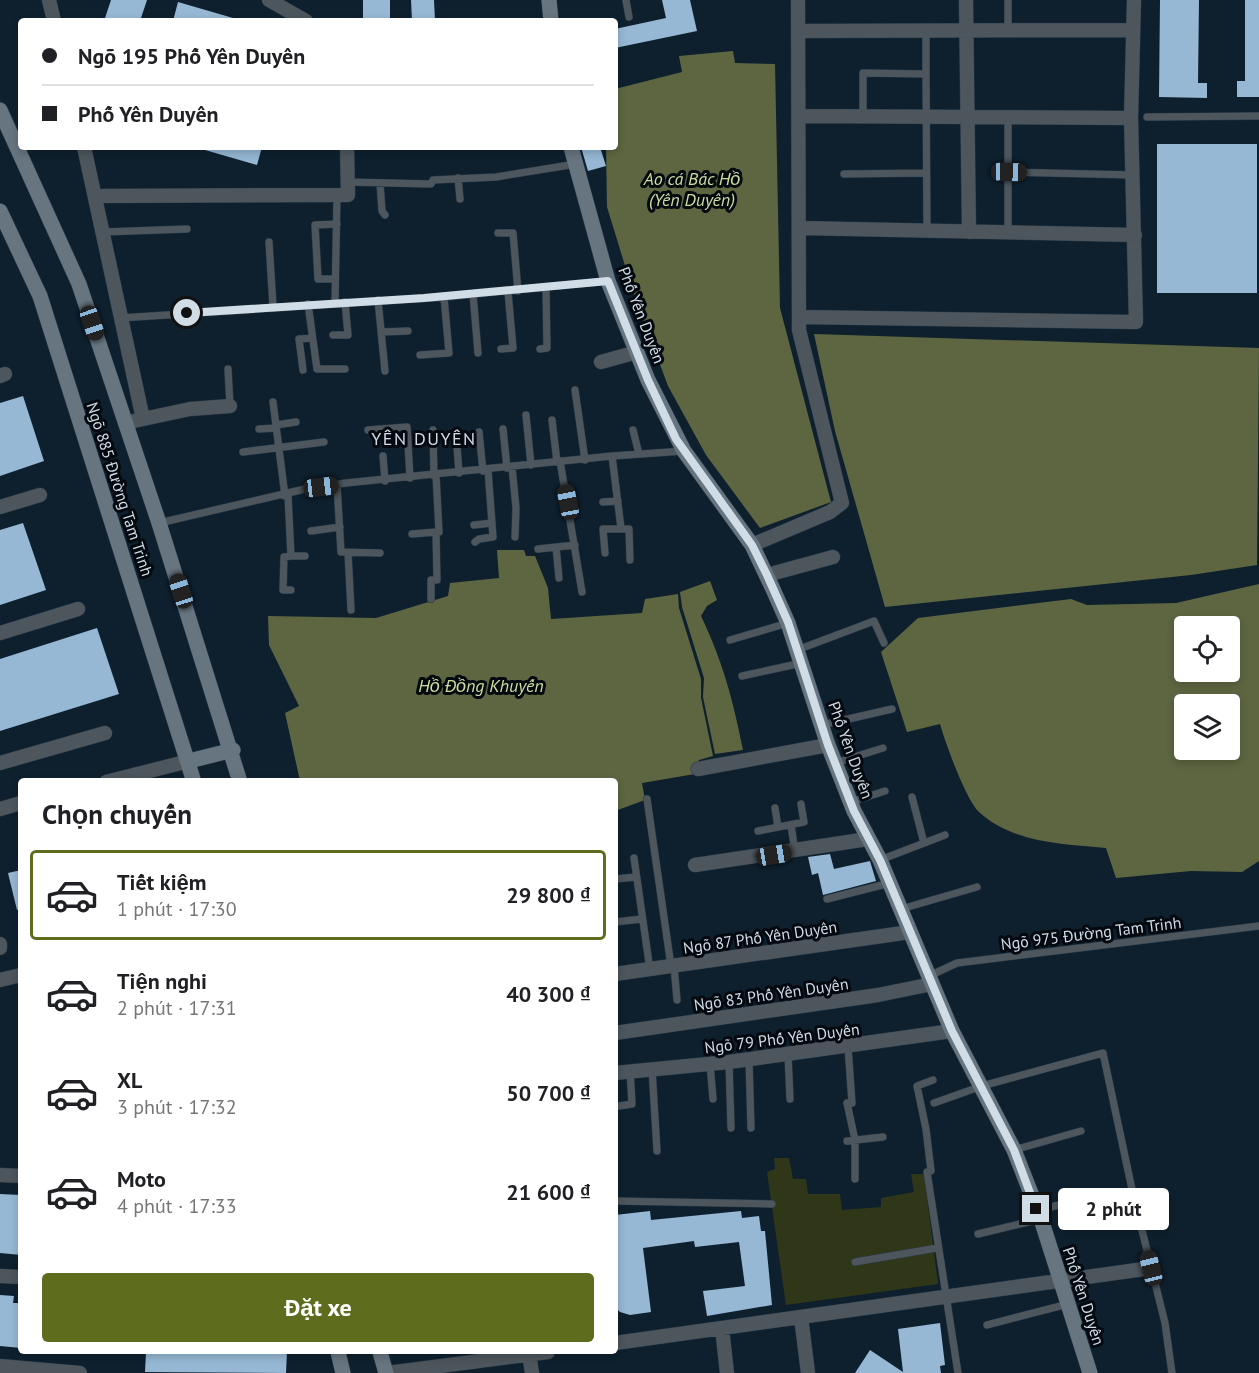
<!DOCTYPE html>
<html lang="vi">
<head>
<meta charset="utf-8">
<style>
  body { margin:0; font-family:"PT Sans",sans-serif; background:#f6f6f6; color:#202124; height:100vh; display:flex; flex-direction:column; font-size:22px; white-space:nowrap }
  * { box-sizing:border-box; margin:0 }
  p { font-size:20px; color:#757577 }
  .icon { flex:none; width:33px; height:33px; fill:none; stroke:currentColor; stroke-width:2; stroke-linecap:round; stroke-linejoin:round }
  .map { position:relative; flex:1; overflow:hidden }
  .sheet { position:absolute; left:18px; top:778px; width:600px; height:576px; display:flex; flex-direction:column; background:#fff; border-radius:6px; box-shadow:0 3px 9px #0003 }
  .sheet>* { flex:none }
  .top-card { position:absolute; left:18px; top:18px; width:600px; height:132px; border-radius:6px; box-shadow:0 3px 9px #0003; display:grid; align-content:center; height:132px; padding:0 24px; background:#fff }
  .controls { position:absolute; left:1174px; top:616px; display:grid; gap:12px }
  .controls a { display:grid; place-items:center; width:66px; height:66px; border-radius:6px; background:#fff; box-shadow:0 3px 9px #0003; font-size:30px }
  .end { position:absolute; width:27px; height:27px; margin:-14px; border:8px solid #d0dce6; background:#111; box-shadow:0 0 0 3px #111 }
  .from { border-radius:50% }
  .bubble { position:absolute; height:42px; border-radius:6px; background:#fff; box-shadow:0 3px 9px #0003; font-size:20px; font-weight:800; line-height:42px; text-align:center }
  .car { position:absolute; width:18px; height:36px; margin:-18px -9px; border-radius:8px; box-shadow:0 0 4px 2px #0007; background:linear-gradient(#222 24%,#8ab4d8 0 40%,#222 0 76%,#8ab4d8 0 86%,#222 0) }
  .top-card b { display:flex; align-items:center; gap:21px; height:57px; font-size:22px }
  .top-card b+b { border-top:2px solid #e0e0e0 }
  .top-card i { width:15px; height:15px; background:#202124 }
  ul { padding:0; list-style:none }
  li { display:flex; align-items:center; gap:18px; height:90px; margin:0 12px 9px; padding:0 12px; border:3px solid transparent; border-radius:6px }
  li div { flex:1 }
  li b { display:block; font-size:22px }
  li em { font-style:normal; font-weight:800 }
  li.current { border-color:#5e6c1e }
  li>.icon { width:54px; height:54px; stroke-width:1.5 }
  h2 { padding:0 24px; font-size:27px; line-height:72px }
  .cta { display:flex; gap:12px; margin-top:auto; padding:12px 24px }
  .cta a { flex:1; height:69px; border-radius:6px; background:#5e6c1e; color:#fff; font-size:24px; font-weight:800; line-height:69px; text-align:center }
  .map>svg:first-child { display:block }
  .green { fill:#303618 }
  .water { fill:#5d6641; fill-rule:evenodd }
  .building { fill:#96b8d5 }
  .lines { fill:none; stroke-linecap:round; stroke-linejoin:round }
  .lane-casing { stroke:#293a48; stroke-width:8 }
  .street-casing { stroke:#293a48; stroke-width:15 }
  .secondary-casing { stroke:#293a48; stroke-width:16 }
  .lane { stroke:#4d565d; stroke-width:7 }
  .street { stroke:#4d565d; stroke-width:14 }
  .secondary { stroke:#677581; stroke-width:15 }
  .route { stroke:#d0dce6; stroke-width:8 }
  .labels { text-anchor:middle; stroke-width:6; stroke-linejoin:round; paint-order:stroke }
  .street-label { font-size:16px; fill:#d0dce6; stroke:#03090f }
  .water-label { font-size:18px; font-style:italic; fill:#cddd9d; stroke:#03090f }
  .neighbourhood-label { font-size:18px; letter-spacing:1.5px; fill:#d0dce6; stroke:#03090f }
</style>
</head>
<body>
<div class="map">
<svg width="1259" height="1373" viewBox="0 0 1259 1373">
  <rect width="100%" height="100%" fill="#0e202e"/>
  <!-- green -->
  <path class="green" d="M774,1158H789L793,1179H806L808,1194H840L842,1210L881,1207V1198L914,1192L911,1174H924L938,1284L786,1305L767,1172L775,1169Z"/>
  <!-- water -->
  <path class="water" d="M733,51L735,63L775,64L780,308L831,502L760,528L706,455L668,386L634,295L607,207L606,147H615V89L682,72L679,56Z
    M814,334L1259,348L1257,565L1191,575L885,607L835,431Z
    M497,550H524L526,556H535L548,588L551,619L642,613L645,599L678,594L679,608L701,679V698L713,756L699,760L695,774L642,783L645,800L615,811V782L300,781L285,713L299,706L269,645L268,616L376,618L448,596L450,583L499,578Z
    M710,581L717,600L707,606L701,616C723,662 733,700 743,750L715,754L703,697L704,678L682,607L680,592Z
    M1259,584V861L1242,872L1191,871L1116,878L1106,848C1063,844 1013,843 979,812C966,800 945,742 940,724L907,732L881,652L918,618L1071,599L1087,605L1176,603ZM1185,627H1230V672H1185ZM1185,705H1230V750H1185Z"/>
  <!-- building -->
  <path class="building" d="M111,0H147L140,21H104Z
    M363,0H390V21H363Z
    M411,0H434L435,21H412Z
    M662,0H690L697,31L615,48V29L666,18Z
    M1160,0H1199L1198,83H1207V98L1159,97Z
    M1245,0H1259V97H1237V81H1245Z
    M178,2L233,18V21H173Z
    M1157,144H1257V293H1157Z
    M205,147H262L257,165L205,150Z
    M581,147H600L606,166L588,171Z
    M23,396L44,461L0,476V403Z
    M23,523L46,590L0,605V530Z
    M97,628L119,694L0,731V659Z
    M830,854L834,869L870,861L876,881L823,895L818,873L812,875L808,857Z
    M21,870V909L17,910L8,873Z
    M0,1194L21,1195V1255L0,1253Z
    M650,1211L651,1220L741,1211L742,1218L759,1216L761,1231H765L772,1305L707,1316L703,1291L745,1286L739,1242L695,1247L694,1241L643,1248L651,1312L630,1315L620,1312L615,1307V1215Z
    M0,1295L14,1296L13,1303H21V1348L0,1346Z
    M940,1323L945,1365L940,1366L941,1373H855L870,1350L903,1372L898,1329Z
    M146,1352H287L286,1373L145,1372Z"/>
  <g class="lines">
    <!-- lane casing -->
    <g class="lane-casing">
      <path id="lane" d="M626,0L629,17
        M1008,0V31
        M926,31V74
        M863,116V73L926,74L927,231
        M1147,117L1259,116
        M1008,119V233
        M1009,172L1133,175
        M844,174L926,173
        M458,178L460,199
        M348,182L431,184L433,180L496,177L576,164
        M380,183L382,211L385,215
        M103,232L187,229
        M498,233H513L518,291
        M269,242L273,306
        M334,279H318L315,225L337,224
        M473,294L478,353
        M378,300L385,371
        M335,303L337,195
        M308,304L317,369H345
        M120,318L444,297L608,281
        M381,332L408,331
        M333,335H348L345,302
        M501,349L513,348L508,292
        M540,349L547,348L546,288
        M420,355L449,353L444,297
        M228,369L230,406
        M303,370L299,339L312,338
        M575,390L585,460
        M273,402L285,496
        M526,415L531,465
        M552,420L557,462
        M276,425L296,422
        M259,429L276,428
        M503,429L507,468
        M368,430L407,427L410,478
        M433,430L434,476
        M633,430L639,454
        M479,432L483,471
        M456,433L459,473
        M243,452L324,442
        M383,456L385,481
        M612,456L621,528
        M560,461L582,592
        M512,467L516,508L515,537
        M337,485L341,552L380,553
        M288,495L291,556L284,557L283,590H291
        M603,502L618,501
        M159,523L305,489L346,483L612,456L684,451
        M474,525L492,523
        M311,531L340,527
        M412,534L436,532
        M475,542L479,539L493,537L488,470
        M556,547L559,578
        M538,549L575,545
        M348,553L351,610
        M605,553L603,529H629L630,560
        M291,556H305
        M431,599V580H437L436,532H439L436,475
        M730,640L788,623
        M797,650L874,621L884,643
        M742,676L802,663
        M822,725L892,709
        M835,763L883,748
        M912,797L924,843
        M647,799L671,966
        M851,802L885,791
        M775,808L778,827
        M791,825L795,852
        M758,831L804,822L801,804
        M634,858L650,970
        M880,860L945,835
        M615,879L636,877
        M827,899L890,883
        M901,909L977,887
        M615,922L642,919
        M674,966L677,1000
        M929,976L957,963L1259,926
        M848,1047L852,1103H847L855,1140V1179
        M788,1055L790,1099
        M749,1060L751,1128
        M729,1062L731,1128
        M710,1064L713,1099
        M652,1069L657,1151
        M933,1080L917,1086L926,1129L931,1171L927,1172L958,1373
        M934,1103L982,1086L1103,1053L1133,1194L1165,1323L1172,1373
        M619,1106L632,1104L630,1070
        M847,1141L883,1137
        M1014,1150L1081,1131
        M615,1201L772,1204
        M1037,1210L1095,1197
        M978,1234L1041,1219
        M855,1262L937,1248
        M987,1325L1068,1304"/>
    </g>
    <!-- street casing -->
    <g class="street-casing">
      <path id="street" d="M49,0L54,21
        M269,0L306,21
        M966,0L969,232
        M799,31L1133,30
        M800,116L1131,118
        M84,147L143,419L125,423
        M96,196L348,195L347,147
        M800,228L1135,235
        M800,317L1136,322L1131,118L1134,0
        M601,362L637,352
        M0,376L5,374
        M143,419L190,409L230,406
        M0,507L40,495
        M752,545L830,512L842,503L799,330L798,0
        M767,575L833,557
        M0,633L78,609
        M0,763L105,733
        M698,769L828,745
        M106,782L189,761
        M0,809L21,803
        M695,865L868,839
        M0,944V948
        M615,974L910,932
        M0,980L21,975
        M615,1033L878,995L932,984
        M615,1073L729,1062L952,1031
        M0,1175L21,1176
        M0,1276L21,1277
        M801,1317L808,1373
        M722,1328L727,1373
        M615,1343L1151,1268
        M529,1354L532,1373
        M0,1366L80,1373
        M387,1373L548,1352"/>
    </g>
    <!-- secondary casing -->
    <g class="secondary-casing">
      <path id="secondary" d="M549,0L551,21
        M0,110L79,284L159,523L240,782
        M571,147L608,281L648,380L684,451L752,545L772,587L788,623L828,745L854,811L880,860L952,1031L1014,1150L1041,1219L1090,1373
        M0,211L40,296L194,782
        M189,761L233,750
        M338,1352L343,1373
        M380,1352L386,1373"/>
    </g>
    <!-- lane -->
    <use href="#lane" class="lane"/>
    <!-- street -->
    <use href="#street" class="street"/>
    <!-- secondary -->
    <use href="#secondary" class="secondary"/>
  </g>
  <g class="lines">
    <!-- route -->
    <path class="route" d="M187,313L424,298L608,281L648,380L676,439L752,545L767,575L788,622L828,745L854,811L880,860L952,1031L1014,1150L1036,1209"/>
  </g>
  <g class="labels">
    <!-- street labels -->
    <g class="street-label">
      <text transform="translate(642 315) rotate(69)" y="6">Phố Yên Duyên</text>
      <text transform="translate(120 489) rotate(72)" y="6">Ngõ 885 Đường Tam Trinh</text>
      <text transform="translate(851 750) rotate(70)" y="6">Phố Yên Duyên</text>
      <text transform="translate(1091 933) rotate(-7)" y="6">Ngõ 975 Đường Tam Trinh</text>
      <text transform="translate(760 937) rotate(-8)" y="6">Ngõ 87 Phố Yên Duyên</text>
      <text transform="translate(771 994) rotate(-8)" y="6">Ngõ 83 Phố Yên Duyên</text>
      <text transform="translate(782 1038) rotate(-7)" y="6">Ngõ 79 Phố Yên Duyên</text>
      <text transform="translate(1084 1296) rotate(72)" y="6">Phố Yên Duyên</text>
    </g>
    <!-- water labels -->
    <g class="water-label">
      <text x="692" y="185">Ao cá Bác Hồ<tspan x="692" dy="21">(Yên Duyên)</tspan></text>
      <text x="481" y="692">Hồ Đồng Khuyến</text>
    </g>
    <!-- neighbourhood labels -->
    <g class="neighbourhood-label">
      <text x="424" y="445">YÊN DUYÊN</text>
    </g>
  </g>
</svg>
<div class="controls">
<a><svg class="icon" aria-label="locate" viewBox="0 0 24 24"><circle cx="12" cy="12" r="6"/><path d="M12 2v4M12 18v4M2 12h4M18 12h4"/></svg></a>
<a><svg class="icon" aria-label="layers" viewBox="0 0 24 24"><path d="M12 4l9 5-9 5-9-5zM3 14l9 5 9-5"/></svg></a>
</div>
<i class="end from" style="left:187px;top:313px"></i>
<i class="end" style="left:1036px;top:1209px"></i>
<div class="bubble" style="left:1058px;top:1188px;width:111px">2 phút</div>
<i class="car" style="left:1009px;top:172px;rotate:91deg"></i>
<i class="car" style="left:92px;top:323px;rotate:161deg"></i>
<i class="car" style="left:321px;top:487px;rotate:83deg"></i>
<i class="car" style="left:568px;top:502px;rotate:349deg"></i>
<i class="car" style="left:181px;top:591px;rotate:342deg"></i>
<i class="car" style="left:774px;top:855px;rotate:80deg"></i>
<i class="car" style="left:1151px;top:1268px;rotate:346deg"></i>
<div class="top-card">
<b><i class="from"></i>Ngõ 195 Phố Yên Duyên</b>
<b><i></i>Phố Yên Duyên</b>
</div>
<section class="sheet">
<h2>Chọn chuyến</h2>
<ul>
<li class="current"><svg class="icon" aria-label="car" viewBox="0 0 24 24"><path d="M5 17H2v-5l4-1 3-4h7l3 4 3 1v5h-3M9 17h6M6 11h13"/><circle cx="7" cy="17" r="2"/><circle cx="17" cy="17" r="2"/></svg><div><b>Tiết kiệm</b><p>1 phút · 17:30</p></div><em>29 800 ₫</em></li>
<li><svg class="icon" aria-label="car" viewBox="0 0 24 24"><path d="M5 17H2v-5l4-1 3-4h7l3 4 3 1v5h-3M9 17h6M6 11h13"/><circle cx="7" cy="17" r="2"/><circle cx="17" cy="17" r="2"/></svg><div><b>Tiện nghi</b><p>2 phút · 17:31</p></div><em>40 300 ₫</em></li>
<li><svg class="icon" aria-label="car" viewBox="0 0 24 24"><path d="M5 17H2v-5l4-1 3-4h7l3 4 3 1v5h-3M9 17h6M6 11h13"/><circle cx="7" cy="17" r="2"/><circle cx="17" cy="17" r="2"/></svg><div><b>XL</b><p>3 phút · 17:32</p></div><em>50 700 ₫</em></li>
<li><svg class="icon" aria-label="car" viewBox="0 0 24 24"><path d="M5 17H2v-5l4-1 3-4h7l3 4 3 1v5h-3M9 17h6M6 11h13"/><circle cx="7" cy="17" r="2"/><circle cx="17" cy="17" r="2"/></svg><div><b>Moto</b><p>4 phút · 17:33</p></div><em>21 600 ₫</em></li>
</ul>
<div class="cta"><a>Đặt xe</a></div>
</section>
</div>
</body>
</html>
